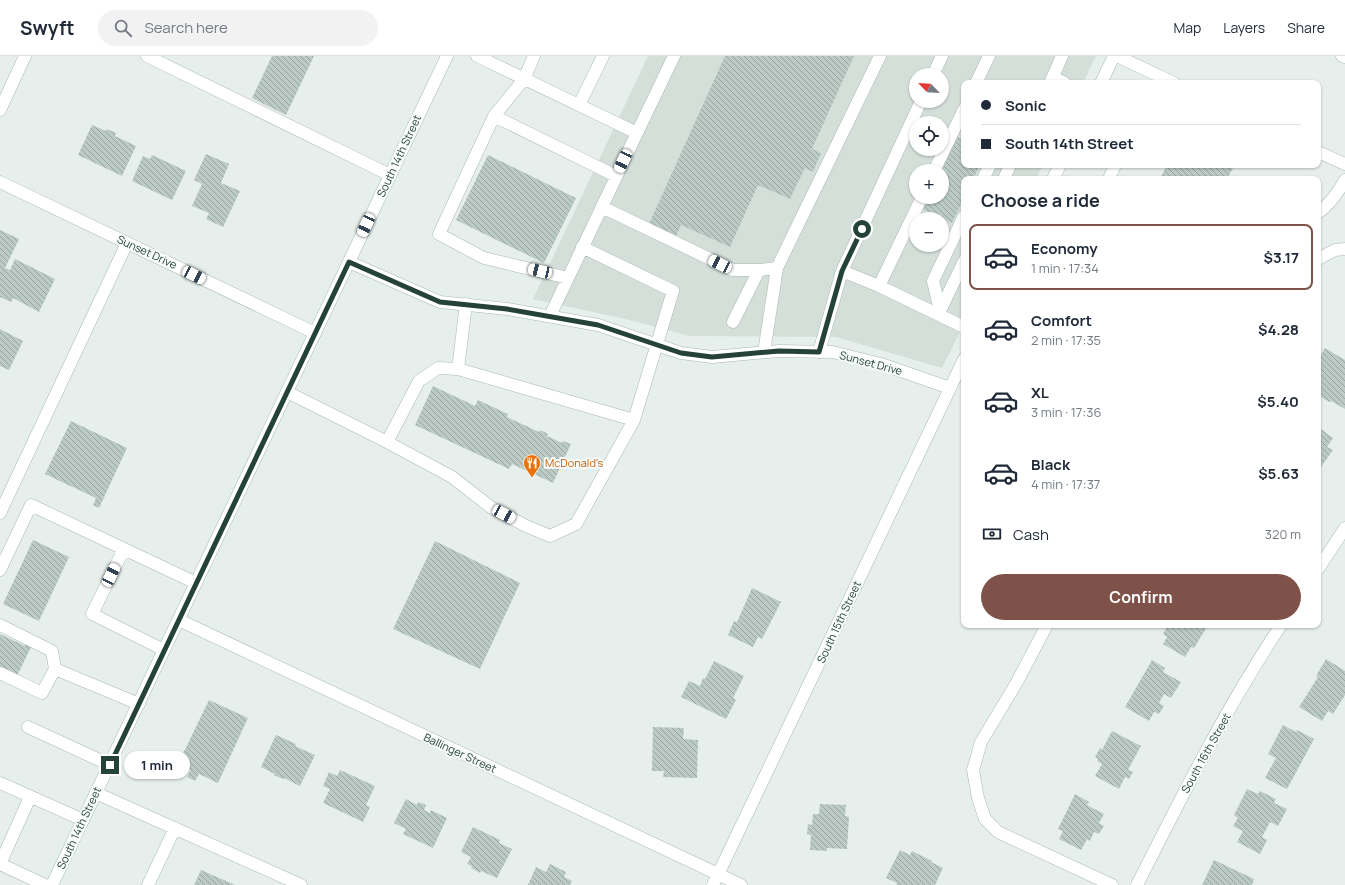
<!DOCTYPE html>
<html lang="en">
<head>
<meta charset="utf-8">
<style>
  body { margin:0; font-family:Manrope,sans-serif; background:#f2f2f3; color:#1f2937; height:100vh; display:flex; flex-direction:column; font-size:15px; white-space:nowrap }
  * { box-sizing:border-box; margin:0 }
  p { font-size:13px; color:#747a83 }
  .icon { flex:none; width:22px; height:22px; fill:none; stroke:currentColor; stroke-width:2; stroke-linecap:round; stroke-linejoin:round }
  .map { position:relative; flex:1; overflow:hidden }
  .side { position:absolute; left:961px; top:120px; width:360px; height:452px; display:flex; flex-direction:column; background:#fff; border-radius:8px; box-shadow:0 1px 3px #0004 }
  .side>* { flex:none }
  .banner { position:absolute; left:961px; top:24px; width:360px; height:88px; border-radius:8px; box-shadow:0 1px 3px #0004; display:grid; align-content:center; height:88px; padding:0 20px; background:#fff }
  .needle { width:26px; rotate:295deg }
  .controls { position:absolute; left:909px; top:12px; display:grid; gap:8px }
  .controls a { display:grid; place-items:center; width:40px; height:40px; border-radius:50%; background:#fff; box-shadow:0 1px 3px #0004; font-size:20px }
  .end { position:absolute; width:18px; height:18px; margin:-9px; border:5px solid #24423a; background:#fff; box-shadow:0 0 0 2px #fff }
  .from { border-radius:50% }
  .bubble { position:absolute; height:28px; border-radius:14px; background:#fff; box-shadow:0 1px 3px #0004; font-size:13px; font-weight:700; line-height:28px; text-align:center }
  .car { position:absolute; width:12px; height:24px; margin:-12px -6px; border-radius:5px; box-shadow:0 0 3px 1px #0007; background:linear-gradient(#fff 24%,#345 0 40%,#fff 0 76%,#345 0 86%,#fff 0) }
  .banner b { display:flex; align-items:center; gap:14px; height:38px; font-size:15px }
  .banner b+b { border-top:1px solid #e0e1e3 }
  .banner i { width:10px; height:10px; background:#1f2937 }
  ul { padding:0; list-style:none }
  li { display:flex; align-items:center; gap:12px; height:66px; margin:0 8px 6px; padding:0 12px; border:2px solid transparent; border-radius:8px }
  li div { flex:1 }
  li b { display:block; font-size:15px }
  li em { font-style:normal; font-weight:700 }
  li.active { border-color:#7f5249 }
  li>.icon { width:36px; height:36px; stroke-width:1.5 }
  h2 { padding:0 20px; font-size:18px; line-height:48px }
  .pay { display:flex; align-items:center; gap:10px; height:44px; padding:0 20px; font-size:15px }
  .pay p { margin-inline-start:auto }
  .primary-button { display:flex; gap:8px; margin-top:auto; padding:8px 20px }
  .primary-button a { flex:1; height:46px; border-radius:24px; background:#7f5249; color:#fff; font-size:16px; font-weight:700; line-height:46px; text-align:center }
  header { display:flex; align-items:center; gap:24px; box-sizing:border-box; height:56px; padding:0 20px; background:#fff; border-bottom:1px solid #e0e1e3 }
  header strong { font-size:19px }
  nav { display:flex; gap:22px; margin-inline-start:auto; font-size:14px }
  .search { width:280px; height:36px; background:#f2f2f3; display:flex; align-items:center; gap:10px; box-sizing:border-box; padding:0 14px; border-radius:22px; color:#747a83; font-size:15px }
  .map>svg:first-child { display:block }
  .built { fill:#d4dfda; fill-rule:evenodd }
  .building { fill:url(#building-back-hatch) }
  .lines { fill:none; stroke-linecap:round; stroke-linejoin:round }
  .service-casing { stroke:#a8b8b2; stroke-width:13 }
  .minor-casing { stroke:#a8b8b2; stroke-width:13 }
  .secondary-casing { stroke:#a4bbb3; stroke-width:13 }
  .service { stroke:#fff; stroke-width:12 }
  .minor { stroke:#fff; stroke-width:12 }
  .secondary { stroke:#fff; stroke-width:12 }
  .route { stroke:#24423a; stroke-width:5 }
  .labels { text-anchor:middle; stroke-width:4; stroke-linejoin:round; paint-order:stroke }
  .street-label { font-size:11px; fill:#24423a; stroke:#f7fbf9 }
  .food-label { font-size:11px; fill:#c56008; stroke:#f7fbf9; text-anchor:start }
</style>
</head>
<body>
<header>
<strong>Swyft</strong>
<div class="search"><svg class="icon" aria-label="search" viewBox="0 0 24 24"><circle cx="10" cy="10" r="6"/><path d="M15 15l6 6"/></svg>Search here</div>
<nav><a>Map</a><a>Layers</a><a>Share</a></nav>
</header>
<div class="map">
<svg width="1345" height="829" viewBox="0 0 1345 829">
  <defs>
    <pattern id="building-back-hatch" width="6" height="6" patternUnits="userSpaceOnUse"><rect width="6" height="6" fill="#bbcac4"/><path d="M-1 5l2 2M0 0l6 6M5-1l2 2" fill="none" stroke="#98a6a0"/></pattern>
  </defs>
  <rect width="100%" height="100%" fill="#e6efeb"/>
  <!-- built -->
  <path class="built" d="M648,0H1096L1083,27H964V109H1043L1036,123H964V268L942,312L836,281L689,280L634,265L533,243ZM916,19H942V45H916ZM916,67H942V93H916ZM916,115H942V141H916ZM916,163H942V189H916Z"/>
  <!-- building -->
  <path class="building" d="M272,0H314L286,59L252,42Z
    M725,0H854L812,93L821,97L813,116L805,112L790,143L758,129L730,191L681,169L675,183L648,170Z
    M92,69L106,75L107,73L116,77L115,80L136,90L122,120L78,99Z
    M957,81L964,84V109H980L973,123H964V142L952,167L922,153L928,141H942V115H940Z
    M206,98L229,108L221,127L240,135L223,171L206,163L209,157L192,150L202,128L194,124Z
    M152,99L186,115L172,144L132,125L143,100L150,103Z
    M488,99L576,142L544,207L456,164Z
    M1167,109H1226L1233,112L1227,123H1160Z
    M0,174L19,183L5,212L10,214L15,203L55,223L39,256L13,242L11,246L0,241Z
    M0,273L23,285L9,314L0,310Z
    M1325,292L1345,304V353L1331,345L1329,346L1318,339V304Z
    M433,330L475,350L478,344L508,358L507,361L539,376L540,374L548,378L547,380L562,387L563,385L571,388L553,427L512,408L509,413L415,369Z
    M71,365L127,392L99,452L93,449L96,442L45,418Z
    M1318,371L1333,382L1327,391L1333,394L1321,411L1318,410Z
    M33,484L69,501L39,565L3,548Z
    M435,485L520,527L480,613L393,573Z
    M752,532L781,546L762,583L758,581L753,591L728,579L734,565L737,566Z
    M1168,569H1208L1194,592L1191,591L1185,601L1163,588L1167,581L1163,578Z
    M0,578L25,590L26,586L32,589L16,622L0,611Z
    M1326,603L1345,615V639L1333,658L1328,655L1322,665L1299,651L1318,621L1316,620Z
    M1152,604L1165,612L1163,616L1181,626L1171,642L1164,638L1159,647L1164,650L1159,658L1154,656L1149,665L1125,651Z
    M714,605L744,620L733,642L736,644L726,663L681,641L689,625L700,630L703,622L705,623Z
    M209,644L248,662L218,727L199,718L195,725L187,721L191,714L178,708Z
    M1283,669L1296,676L1297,674L1314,683L1287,733L1265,722L1276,702L1268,698Z
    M653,671L684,672L683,683L698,684L697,722L663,721L664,715H652Z
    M1112,675L1141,690L1128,714L1133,716L1129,723L1125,721L1119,733L1095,720L1102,708L1097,705L1098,703L1095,701L1100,692L1102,694Z
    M276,679L296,688L295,690L315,699L300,730L284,722L283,723L274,719L275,718L261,711Z
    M340,714L375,730L366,749L370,751L363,766L323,747L330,733L323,730L329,716L337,720Z
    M1247,733L1258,738L1260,735L1276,743L1274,747L1287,753L1278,770L1270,766L1262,781L1267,784L1260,798L1237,786L1243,775L1233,770L1238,762L1234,759Z
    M1075,738L1089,746L1087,749L1104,758L1099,767L1104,770L1099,778L1094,776L1090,785L1087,783L1081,794L1059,783L1063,775L1058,773Z
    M406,743L417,749L418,746L426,749L424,754L430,757L431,754L447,762L433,792L403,778L406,773L394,767Z
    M820,748L846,749L845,760L849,761L847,793L827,792V795L810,794L811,779L807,778L808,768L812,769L813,758H819Z
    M473,771L500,784L499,787L512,793L497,822L481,815L480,817L471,812L472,810L467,808L471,801L461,796Z
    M900,794L910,799L912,795L932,805L931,806L943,812L935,829H896L897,827L886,822Z
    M1214,804L1254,823L1252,829H1202Z
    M550,808L566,816L564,821L572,825L570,829H528L536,811L546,816Z
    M201,814L235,829H194Z"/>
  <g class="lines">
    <!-- service casing -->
    <g class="service-casing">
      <path id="service" d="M147,0L390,119
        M477,0L637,77L674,0
        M534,0L524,23L494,60L439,178L484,202L568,222
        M1117,0L1174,27
        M933,19L942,0
        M1053,21L1065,27
        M976,27L989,0
        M1050,27L1062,0
        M579,49L603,0
        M494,60L616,120
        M1318,96L1345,108
        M934,115L964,53
        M983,123L990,109
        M1004,123L1010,109
        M1109,123L1115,109
        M602,151L733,214H759L777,212
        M1318,157C1330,148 1338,137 1345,124
        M1318,203L1335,194L1345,193
        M842,215L879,230L964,271
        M879,230L922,141
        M940,254L933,225L964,160
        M940,255L964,205
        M550,260L637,77
        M733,266L759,214
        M764,296L777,212L880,0
        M819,296L842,215L921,45
        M458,313L634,364
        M287,336L387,386L452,421L492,452L526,470L550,480L576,468L634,364L673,235L582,191
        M387,386L419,325L438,312L458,313L466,248
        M0,457L127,187
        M124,493L92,558L164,594
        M0,514L31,449L196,527
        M0,569L52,595L55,613L139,648
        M1047,569L1017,626L981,686L973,714L978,742L985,763L998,776L1112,829
        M0,617L42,637L55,613
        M28,671L110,709
        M0,727L83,764
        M96,737L301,829
        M0,808L30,741
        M0,808L45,829
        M148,829L175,772"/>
    </g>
    <!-- minor casing -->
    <g class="minor-casing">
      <path id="minor" d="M1101,27L1114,0
        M0,54L25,0
        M1053,123L1060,109
        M0,126L315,277
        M349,206L440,246L507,253L598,269L681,297L712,301L779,295L832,296L881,308L950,332
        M1318,513L1345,472
        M179,564L741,829
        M713,829L964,303
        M1137,829C1182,740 1226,652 1281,569"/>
    </g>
    <!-- secondary casing -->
    <g class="secondary-casing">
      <path id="secondary" d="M1342,0L1345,1
        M52,829L447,0"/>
    </g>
    <!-- service -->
    <use href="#service" class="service"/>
    <!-- minor -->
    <use href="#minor" class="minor"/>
    <!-- secondary -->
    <use href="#secondary" class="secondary"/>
  </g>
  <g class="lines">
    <!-- route -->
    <path class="route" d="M110,709L349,206L440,246L507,253L598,269L681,297L712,301L779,295L819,296L842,215L862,173"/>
  </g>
  <!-- icons -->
  <defs>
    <g id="restaurant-pin" transform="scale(0.9)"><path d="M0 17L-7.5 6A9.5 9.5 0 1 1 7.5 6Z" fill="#e8710a" stroke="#f7fbf9"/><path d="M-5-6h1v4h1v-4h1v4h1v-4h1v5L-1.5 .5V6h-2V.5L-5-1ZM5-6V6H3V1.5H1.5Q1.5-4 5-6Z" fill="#fff"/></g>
  </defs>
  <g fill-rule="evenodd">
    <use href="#restaurant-pin" x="532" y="407"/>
  </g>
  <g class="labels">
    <!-- street labels -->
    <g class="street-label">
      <text transform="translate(399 100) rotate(-65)" y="4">South 14th Street</text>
      <text transform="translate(147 196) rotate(25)" y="4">Sunset Drive</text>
      <text transform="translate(871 307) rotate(15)" y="4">Sunset Drive</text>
      <text transform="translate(839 566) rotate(-65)" y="4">South 15th Street</text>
      <text transform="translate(460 697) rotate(25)" y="4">Ballinger Street</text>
      <text transform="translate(1206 697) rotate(-61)" y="4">South 16th Street</text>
      <text transform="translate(79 772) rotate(-65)" y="4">South 14th Street</text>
    </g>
    <!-- food labels -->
    <g class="food-label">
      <text x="545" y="411">McDonald's</text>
    </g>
  </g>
</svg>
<div class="controls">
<a><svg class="needle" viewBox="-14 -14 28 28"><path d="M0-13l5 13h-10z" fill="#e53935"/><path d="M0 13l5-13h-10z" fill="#747a83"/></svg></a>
<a><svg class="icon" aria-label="locate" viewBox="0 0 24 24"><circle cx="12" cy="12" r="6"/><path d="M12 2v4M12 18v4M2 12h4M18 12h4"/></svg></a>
<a>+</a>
<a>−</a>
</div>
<i class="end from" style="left:862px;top:173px"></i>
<i class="end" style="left:110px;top:709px"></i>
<div class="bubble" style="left:124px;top:695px;width:66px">1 min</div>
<i class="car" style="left:623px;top:105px;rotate:205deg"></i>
<i class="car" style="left:366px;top:169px;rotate:205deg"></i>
<i class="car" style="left:720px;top:208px;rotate:296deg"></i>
<i class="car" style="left:540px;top:215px;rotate:283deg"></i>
<i class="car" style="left:194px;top:219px;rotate:116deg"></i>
<i class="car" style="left:504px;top:458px;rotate:118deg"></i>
<i class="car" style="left:111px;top:519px;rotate:26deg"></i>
<div class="banner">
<b><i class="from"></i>Sonic</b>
<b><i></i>South 14th Street</b>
</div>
<section class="side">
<h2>Choose a ride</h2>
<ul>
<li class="active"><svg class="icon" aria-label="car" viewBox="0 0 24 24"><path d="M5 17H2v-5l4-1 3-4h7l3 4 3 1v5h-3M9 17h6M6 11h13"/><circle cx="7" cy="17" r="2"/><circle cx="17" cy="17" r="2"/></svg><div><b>Economy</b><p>1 min · 17:34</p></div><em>$3.17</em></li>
<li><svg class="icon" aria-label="car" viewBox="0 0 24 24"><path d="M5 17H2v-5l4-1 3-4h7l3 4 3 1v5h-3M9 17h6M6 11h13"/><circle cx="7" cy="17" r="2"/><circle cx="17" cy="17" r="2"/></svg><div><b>Comfort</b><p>2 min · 17:35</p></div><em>$4.28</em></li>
<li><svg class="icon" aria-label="car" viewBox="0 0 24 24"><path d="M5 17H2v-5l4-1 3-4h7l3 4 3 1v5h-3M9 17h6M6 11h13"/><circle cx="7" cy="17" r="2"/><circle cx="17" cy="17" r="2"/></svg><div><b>XL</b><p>3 min · 17:36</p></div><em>$5.40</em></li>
<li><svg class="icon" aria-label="car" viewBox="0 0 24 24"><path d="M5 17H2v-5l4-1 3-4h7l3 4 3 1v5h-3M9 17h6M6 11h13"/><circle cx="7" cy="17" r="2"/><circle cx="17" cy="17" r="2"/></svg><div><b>Black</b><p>4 min · 17:37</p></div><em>$5.63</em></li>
</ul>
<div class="pay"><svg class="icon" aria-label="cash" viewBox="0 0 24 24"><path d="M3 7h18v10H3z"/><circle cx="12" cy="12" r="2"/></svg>Cash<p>320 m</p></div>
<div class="primary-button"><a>Confirm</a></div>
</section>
</div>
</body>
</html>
